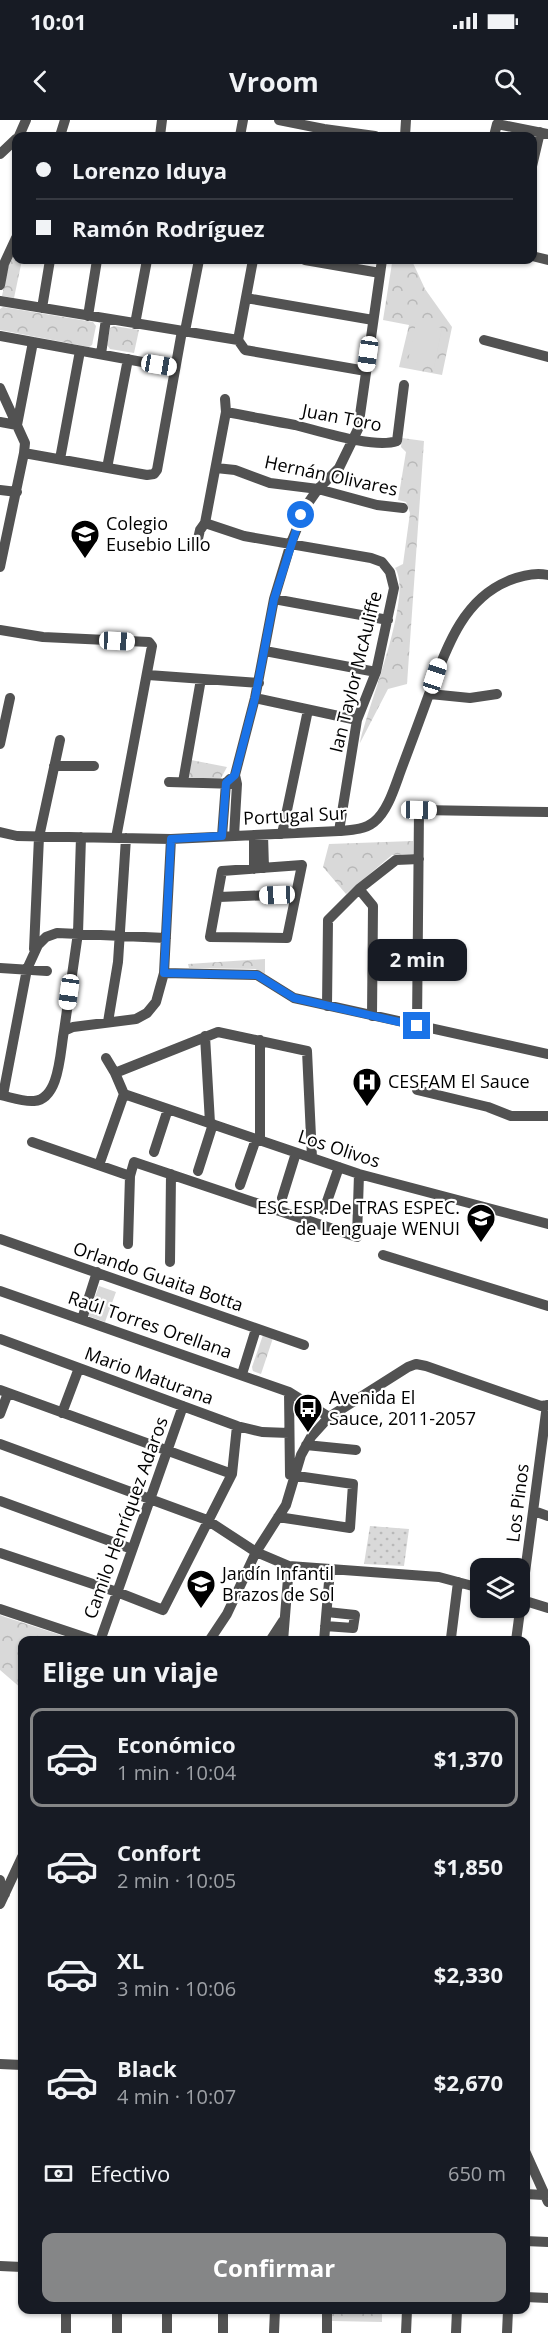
<!DOCTYPE html>
<html lang="es">
<head>
<meta charset="utf-8">
<style>
  body { margin:0; font-family:"Open Sans",sans-serif; background:#20242c; color:#f1f3f6; height:100vh; display:flex; flex-direction:column; font-size:22px; white-space:nowrap }
  * { box-sizing:border-box; margin:0 }
  p { font-size:20px; color:#9ea1a6 }
  .icon { flex:none; width:33px; height:33px; fill:none; stroke:currentColor; stroke-width:2; stroke-linecap:round; stroke-linejoin:round }
  .map { position:relative; flex:1; overflow:hidden }
  .side { position:absolute; left:18px; top:1516px; width:512px; height:678px; display:flex; flex-direction:column; background:#171b24; border-radius:12px; box-shadow:0 2px 4px #0004 }
  .side>* { flex:none }
  .top-card { position:absolute; left:12px; top:12px; width:525px; height:132px; border-radius:12px; box-shadow:0 2px 4px #0004; display:grid; align-content:center; height:132px; padding:0 24px; background:#171b24 }
  .fabs { position:absolute; left:470px; top:1438px; display:grid; gap:12px }
  .fabs a { display:grid; place-items:center; width:60px; height:60px; border-radius:12px; background:#171b24; box-shadow:0 2px 4px #0004; font-size:30px }
  .end { position:absolute; width:27px; height:27px; margin:-14px; border:8px solid #1a73e8; background:#fff; box-shadow:0 0 0 3px #fff }
  .from { border-radius:50% }
  .bubble { position:absolute; height:42px; border-radius:12px; background:#171b24; box-shadow:0 2px 4px #0004; font-size:20px; font-weight:700; line-height:42px; text-align:center }
  .car { position:absolute; width:18px; height:36px; margin:-18px -9px; border-radius:8px; box-shadow:0 0 4px 2px #0007; background:linear-gradient(#fff 24%,#345 0 40%,#fff 0 76%,#345 0 86%,#fff 0) }
  .top-card b { display:flex; align-items:center; gap:21px; height:57px; font-size:22px }
  .top-card b+b { border-top:2px solid #363941 }
  .top-card i { width:15px; height:15px; background:#f1f3f6 }
  ul { padding:0; list-style:none }
  li { display:flex; align-items:center; gap:18px; height:99px; margin:0 12px 9px; padding:0 12px; border:3px solid transparent; border-radius:12px }
  li div { flex:1 }
  li b { display:block; font-size:22px }
  li em { font-style:normal; font-weight:700 }
  li.active { border-color:#858687 }
  li>.icon { width:54px; height:54px; stroke-width:1.5 }
  h2 { padding:0 24px; font-size:27px; line-height:72px }
  .pay { display:flex; align-items:center; gap:15px; height:66px; padding:0 24px; font-size:22px }
  .pay p { margin-inline-start:auto }
  .primary-button { display:flex; gap:12px; margin-top:auto; padding:12px 24px }
  .primary-button a { flex:1; height:69px; border-radius:12px; background:#858687; color:#fff; font-size:24px; font-weight:700; line-height:69px; text-align:center }
  .status { display:flex; justify-content:space-between; align-items:center; height:42px; padding:0 30px; background:#171b24; direction:ltr }
  .status svg { height:16px; fill:currentColor }
  header { display:flex; justify-content:space-between; align-items:center; height:78px; padding:0 24px; background:#171b24; font-size:27px; font-weight:700 }
  .map>svg:first-child { display:block }
  .grass { fill:url(#grass-dots) }
  .forest { fill:url(#forest-crowns) }
  .pitch { fill:#d9d9d9 }
  .lines { fill:none; stroke-linecap:round; stroke-linejoin:round }
  .minor { stroke:#525252; stroke-width:10 }
  .route { stroke:#1a73e8; stroke-width:8 }
  .labels { text-anchor:middle; stroke-width:4.5; stroke-linejoin:round; paint-order:stroke }
  .street-label { font-size:18px; fill:#000; stroke:#fff }
  .poi-label { font-size:18px; fill:#000; stroke:#fff; text-anchor:start }
</style>
</head>
<body>
<div class="status"><b>10:01</b><svg viewBox="0 0 49 12"><path d="M0 12V9h3v3zM5 12V6h3v6zM10 12V3h3v9zM15 12V0h3v12zM26 1h20v11H26zM47 4h2v5h-2z"/></svg></div>
<header><svg class="icon" aria-label="back" viewBox="0 0 24 24"><path d="M15 5l-7 7 7 7"/></svg>Vroom<svg class="icon" aria-label="search" viewBox="0 0 24 24"><circle cx="10" cy="10" r="6"/><path d="M15 15l6 6"/></svg></header>
<div class="map">
<svg width="548" height="2213" viewBox="0 0 548 2213">
  <defs>
    <pattern id="grass-dots" width="8" height="8" patternUnits="userSpaceOnUse" patternTransform="scale(1.5)"><rect width="8" height="8" fill="#d9d9d9"/><path d="M2 2h.1M6 6h.1" fill="none" stroke="#b8b8b8" stroke-width="1.8" stroke-linecap="round"/></pattern>
    <pattern id="forest-crowns" width="20" height="18" patternUnits="userSpaceOnUse" patternTransform="scale(1.5)"><rect width="20" height="18" fill="#d9d9d9"/><path d="M2 6a3 3 0 1 1 6 0M12 15a3 3 0 1 1 6 0" fill="none" stroke="#b8b8b8"/></pattern>
  </defs>
  <rect width="100%" height="100%" fill="#fff"/>
  <!-- grass -->
  <path class="grass" d="M370,1406L409,1409L404,1446L364,1444Z"/>
  <!-- forest -->
  <path class="forest" d="M16,127V140H22L14,178L2,176L9,143Z
    M392,143H413L425,169L452,207L442,255L399,247L409,205L383,200Z
    M3,187L93,202L96,206L92,225L89,227L0,210V189Z
    M114,206L139,210L134,233L110,229L107,225L110,208Z
    M402,318L424,321L407,564L388,569L360,623C367,588 414,475 395,448L403,444L410,393L406,382L398,380L406,332L401,327Z
    M191,640L227,647L220,660L189,658Z
    M413,721V734L392,735L346,774L323,747L329,724Z
    M265,839V854L255,849L189,848L188,844Z
    M263,1215L273,1218L261,1254L253,1251L252,1247Z
    M0,1495L5,1497L79,1521H22V1569L0,1550Z
    M332,2190H382V2202L332,2201Z"/>
  <!-- pitch -->
  <path class="pitch" d="M416,203L442,208L434,247L408,241Z
    M99,1166L116,1172L105,1202L88,1196Z"/>
  <g class="lines">
    <!-- minor -->
    <path class="minor" d="M279,0L324,9L375,16
      M19,16L26,0
      M60,16L65,0
      M160,16L162,0
      M240,16L243,0
      M405,16L406,0
      M494,16L497,4L548,14
      M0,34L16,19
      M532,46L540,12
      M532,136L548,140
      M305,140L380,153
      M0,165L4,144L16,118
      M246,178L373,200
      M0,181L238,220L245,230L366,251
      M42,188L50,140
      M88,196L97,140
      M135,204L147,140
      M185,211L199,140
      M0,216L175,248
      M238,220L253,140
      M484,220L548,237
      M101,234L106,199
      M0,268L25,323L24,333L147,355L154,354L157,350L182,211
      M226,292C249,296 272,301 295,305C320,311 374,329 397,321L404,265
      M0,302L17,305L33,222
      M60,339L80,231
      M107,348L128,239
      M216,348L235,350L270,363L318,369L377,385L403,388
      M0,370L17,372
      M205,403L244,416L371,438L382,442L390,452L394,468L376,552L357,600L339,711
      M197,423L200,410L205,403L226,292L225,279
      M0,447L24,333
      M274,479L388,500
      M0,510L43,517L149,522L152,526L116,718
      M265,531L376,552
      M148,555L259,563
      M430,574L470,578L497,574
      M255,578L357,600
      M0,624L10,578
      M54,646H94
      M169,662L237,664
      M183,662L201,559
      M0,712L17,716L171,719L339,711C351,710 364,710 374,702C388,691 395,666 401,650C410,626 419,602 428,577C445,533 460,481 508,461C520,456 535,452 548,455
      M282,714L308,590
      M254,715V749
      M263,715L264,748
      M222,716L226,663L230,659
      M234,716L237,664L235,655L255,578L274,479L291,423L306,386L318,369L339,348L358,309L382,140
      M302,745L287,818L210,817L222,751Z
      M359,769L373,786L372,896
      M219,777L296,774
      M34,829L39,717L60,620
      M0,848L47,851
      M164,853L257,855L294,878L548,934
      M327,886L328,800L359,769L396,740L419,739
      M108,902L118,842L126,718
      M417,906L419,690L548,692
      M64,911L78,813L81,717
      M205,916L210,1003
      M106,938L115,953
      M417,970L488,987L511,996H548
      M124,974L359,1054L548,1104
      M124,974L115,953L218,912L307,931L312,1038
      M0,975C10,977 23,982 34,981C60,979 60,931 64,911L73,907L136,899L147,893L156,882L164,853L171,719
      M3,975L27,849L38,825L46,817L57,813L166,818
      M260,1020V920
      M32,1022L130,1056
      M154,1032L168,989
      M99,1045L124,974
      M198,1051L213,1004
      M240,1065L256,1019
      M282,1078L296,1033
      M324,1090L339,1047
      M0,1119L304,1225
      M128,1124L130,1056L134,1042L357,1117L359,1054
      M383,1135L548,1186
      M170,1142L171,1054
      M0,1171L289,1272L329,1297
      M82,1199L97,1152
      M0,1219L237,1306L262,1312L289,1313
      M242,1254L256,1209
      M0,1270L232,1354
      M62,1293L79,1248
      M0,1294L8,1273
      M0,1324L207,1400L256,1432L289,1446L439,1457L480,1468
      M306,1325L356,1330
      M0,1381L132,1429
      M534,1391L548,1396
      M278,1397L350,1408L353,1364L290,1355L289,1272
      M0,1433L117,1472L163,1490L232,1354L237,1306
      M519,1479L548,1488
      M0,1489L96,1521
      M325,1506L353,1508L355,1495L327,1492
      M451,1518L458,1462
      M100,1521L183,1286
      M209,1521L227,1494L256,1432L286,1385L301,1335L311,1317L329,1297L408,1247L416,1244L426,1246L541,1286L548,1285
      M270,1521L283,1501
      M283,1521L289,1446
      M324,1521L330,1450
      M516,1521L547,1285
      M0,1760L1,1771L5,1774
      M0,1784L22,1737
      M0,1944L22,1945
      M525,2031L548,2082
      M525,2074L544,2075
      M525,2121L548,2122
      M0,2146L22,2147
      M525,2177L548,2178
      M66,2190V2213
      M117,2190V2213
      M167,2190V2213
      M223,2213V2190
      M274,2213L275,2190
      M327,2213V2190
      M406,2213L407,2190
      M456,2213L457,2190
      M507,2213L508,2190"/>
  </g>
  <g class="lines">
    <!-- route -->
    <path class="route" d="M301,395L274,479L255,578L235,655L226,663L222,716L171,719L164,853L257,855L294,878L417,906"/>
  </g>
  <!-- icons -->
  <defs>
    <g id="school-pin" transform="scale(1.5)"><path d="M0 17L-7.5 6A9.5 9.5 0 1 1 7.5 6Z" fill="#000" stroke="#fff"/><path d="M0-5L7-2L0 1L-7-2ZM-4 1L0 2.5L4 1V4Q0 6-4 4Z" fill="#fff"/></g>
    <g id="hospital-pin" transform="scale(1.5)"><path d="M0 17L-7.5 6A9.5 9.5 0 1 1 7.5 6Z" fill="#000" stroke="#fff"/><path d="M-5-5h3v3.5h4V-5h3V5h-3V1.5h-4V5h-3Z" fill="#fff"/></g>
    <g id="bus-pin" transform="scale(1.5)"><path d="M0 17L-7.5 6A9.5 9.5 0 1 1 7.5 6Z" fill="#000" stroke="#fff"/><path d="M-5-6H5V4H4V6H2V4H-2V6H-4V4H-5ZM-3.5-4V0h7V-4ZM-3.5 1.2v1.5H-2V1.2ZM2 1.2v1.5H3.5V1.2Z" fill="#fff"/></g>
  </defs>
  <g fill-rule="evenodd">
    <use href="#school-pin" x="85" y="414"/>
    <use href="#hospital-pin" x="367" y="962"/>
    <use href="#school-pin" x="481" y="1098"/>
    <use href="#bus-pin" x="308" y="1288"/>
    <use href="#school-pin" x="201" y="1464"/>
  </g>
  <g class="labels">
    <!-- street labels -->
    <g class="street-label">
      <text transform="translate(342 298) rotate(11)" y="6">Juan Toro</text>
      <text transform="translate(331 356) rotate(12)" y="6">Hernán Olivares</text>
      <text transform="translate(356 552) rotate(-76)" y="6">Ian Taylor McAuliffe</text>
      <text transform="translate(295 696) rotate(-3)" y="6">Portugal Sur</text>
      <text transform="translate(339 1029) rotate(18)" y="6">Los Olivos</text>
      <text transform="translate(158 1157) rotate(19)" y="6">Orlando Guaita Botta</text>
      <text transform="translate(150 1205) rotate(19)" y="6">Raúl Torres Orellana</text>
      <text transform="translate(149 1256) rotate(20)" y="6">Mario Maturana</text>
      <text transform="translate(518 1383) rotate(-83)" y="6">Los Pinos</text>
      <text transform="translate(126 1398) rotate(-70)" y="6">Camilo Henríquez Adaros</text>
    </g>
    <!-- poi labels -->
    <g class="poi-label">
      <text x="106" y="410">Colegio<tspan x="106" dy="21">Eusebio Lillo</tspan></text>
      <text x="388" y="968">CESFAM El Sauce</text>
      <text x="460" y="1094" text-anchor="end">ESC.ESP.De TRAS ESPEC.<tspan x="460" dy="21">de Lenguaje WENUI</tspan></text>
      <text x="329" y="1284">Avenida El<tspan x="329" dy="21">Sauce, 2011-2057</tspan></text>
      <text x="222" y="1460">Jardín Infantil<tspan x="222" dy="21">Brazos de Sol</tspan></text>
    </g>
  </g>
</svg>
<div class="fabs">
<a><svg class="icon" aria-label="layers" viewBox="0 0 24 24"><path d="M12 4l9 5-9 5-9-5zM3 14l9 5 9-5"/></svg></a>
</div>
<i class="end from" style="left:301px;top:395px"></i>
<i class="end" style="left:417px;top:906px"></i>
<div class="bubble" style="left:368px;top:819px;width:99px">2 min</div>
<i class="car" style="left:368px;top:234px;rotate:188deg"></i>
<i class="car" style="left:159px;top:245px;rotate:100deg"></i>
<i class="car" style="left:117px;top:521px;rotate:93deg"></i>
<i class="car" style="left:435px;top:556px;rotate:18deg"></i>
<i class="car" style="left:419px;top:690px;rotate:91deg"></i>
<i class="car" style="left:277px;top:775px;rotate:268deg"></i>
<i class="car" style="left:69px;top:872px;rotate:188deg"></i>
<div class="top-card">
<b><i class="from"></i>Lorenzo Iduya</b>
<b><i></i>Ramón Rodríguez</b>
</div>
<section class="side">
<h2>Elige un viaje</h2>
<ul>
<li class="active"><svg class="icon" aria-label="car" viewBox="0 0 24 24"><path d="M5 17H2v-5l4-1 3-4h7l3 4 3 1v5h-3M9 17h6M6 11h13"/><circle cx="7" cy="17" r="2"/><circle cx="17" cy="17" r="2"/></svg><div><b>Económico</b><p>1 min · 10:04</p></div><em>$1,370</em></li>
<li><svg class="icon" aria-label="car" viewBox="0 0 24 24"><path d="M5 17H2v-5l4-1 3-4h7l3 4 3 1v5h-3M9 17h6M6 11h13"/><circle cx="7" cy="17" r="2"/><circle cx="17" cy="17" r="2"/></svg><div><b>Confort</b><p>2 min · 10:05</p></div><em>$1,850</em></li>
<li><svg class="icon" aria-label="car" viewBox="0 0 24 24"><path d="M5 17H2v-5l4-1 3-4h7l3 4 3 1v5h-3M9 17h6M6 11h13"/><circle cx="7" cy="17" r="2"/><circle cx="17" cy="17" r="2"/></svg><div><b>XL</b><p>3 min · 10:06</p></div><em>$2,330</em></li>
<li><svg class="icon" aria-label="car" viewBox="0 0 24 24"><path d="M5 17H2v-5l4-1 3-4h7l3 4 3 1v5h-3M9 17h6M6 11h13"/><circle cx="7" cy="17" r="2"/><circle cx="17" cy="17" r="2"/></svg><div><b>Black</b><p>4 min · 10:07</p></div><em>$2,670</em></li>
</ul>
<div class="pay"><svg class="icon" aria-label="cash" viewBox="0 0 24 24"><path d="M3 7h18v10H3z"/><circle cx="12" cy="12" r="2"/></svg>Efectivo<p>650 m</p></div>
<div class="primary-button"><a>Confirmar</a></div>
</section>
</div>
</body>
</html>
